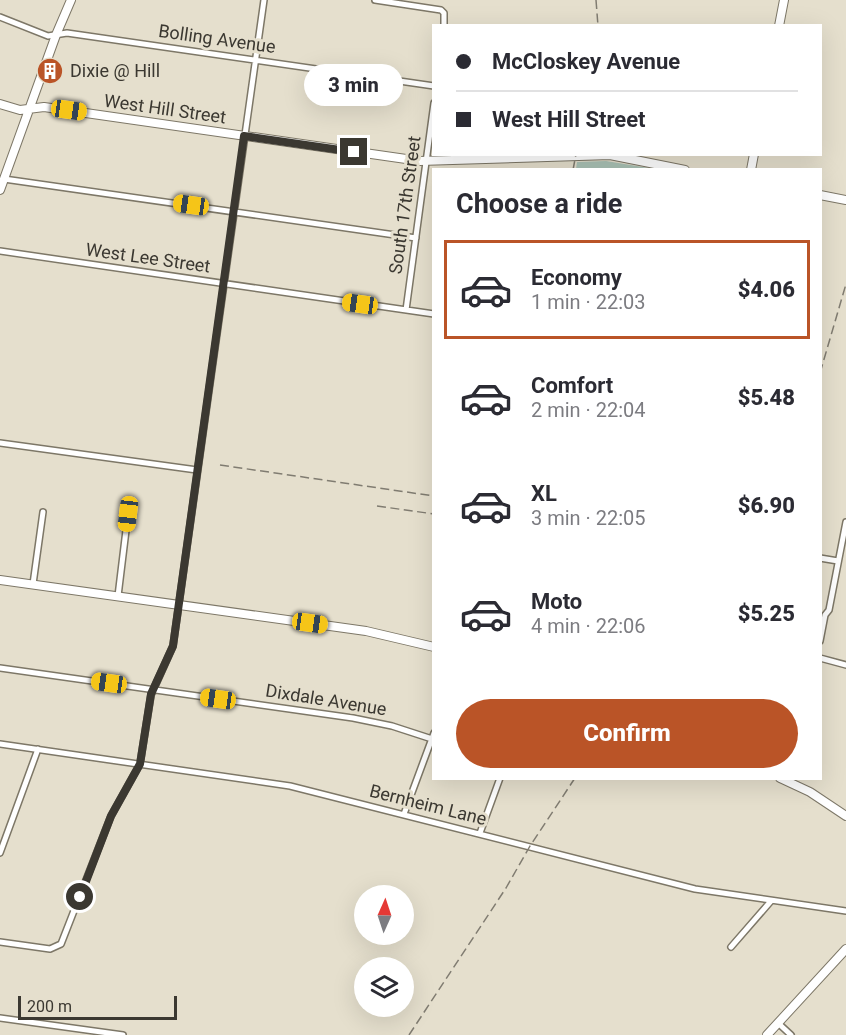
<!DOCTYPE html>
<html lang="en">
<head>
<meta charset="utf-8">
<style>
  body { margin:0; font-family:Roboto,sans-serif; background:#f7f7f7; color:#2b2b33; height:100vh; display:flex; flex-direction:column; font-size:22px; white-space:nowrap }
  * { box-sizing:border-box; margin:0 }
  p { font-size:20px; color:#7c7c81 }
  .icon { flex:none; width:33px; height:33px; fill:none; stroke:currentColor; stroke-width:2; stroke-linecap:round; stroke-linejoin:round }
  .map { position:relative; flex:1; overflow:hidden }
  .sheet { position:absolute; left:432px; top:168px; width:390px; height:612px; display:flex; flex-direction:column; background:#fff; border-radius:0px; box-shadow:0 6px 24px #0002 }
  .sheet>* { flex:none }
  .banner { position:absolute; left:432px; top:24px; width:390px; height:132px; border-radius:0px; box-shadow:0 6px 24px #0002; display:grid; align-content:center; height:132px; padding:0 24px; background:#fff }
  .needle { width:39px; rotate:3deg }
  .buttons { position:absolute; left:354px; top:885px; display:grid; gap:12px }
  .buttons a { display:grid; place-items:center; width:60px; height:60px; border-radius:50%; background:#fff; box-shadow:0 6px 24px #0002; font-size:30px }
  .scale { position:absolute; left:18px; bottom:15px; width:159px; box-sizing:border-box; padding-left:6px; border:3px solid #3b3831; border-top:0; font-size:16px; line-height:21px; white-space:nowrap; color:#3b3831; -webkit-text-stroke:4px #e5dfcd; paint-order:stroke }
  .end { position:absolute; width:27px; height:27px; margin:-14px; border:8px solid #3b3831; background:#fff; box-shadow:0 0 0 3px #fff }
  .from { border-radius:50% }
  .bubble { position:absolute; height:42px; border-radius:21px; background:#fff; box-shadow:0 6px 24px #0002; font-size:20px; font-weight:800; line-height:42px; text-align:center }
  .car { position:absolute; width:18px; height:36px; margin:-18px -9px; border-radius:8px; box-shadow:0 0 4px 2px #0007; background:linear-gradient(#f5c518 24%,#345 0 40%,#f5c518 0 76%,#345 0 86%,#f5c518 0) }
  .banner b { display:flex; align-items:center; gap:21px; height:57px; font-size:22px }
  .banner b+b { border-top:2px solid #e1e1e2 }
  .banner i { width:15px; height:15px; background:#2b2b33 }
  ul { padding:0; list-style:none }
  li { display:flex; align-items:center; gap:18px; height:99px; margin:0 12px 9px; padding:0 12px; border:3px solid transparent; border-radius:0px }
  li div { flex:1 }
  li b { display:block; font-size:22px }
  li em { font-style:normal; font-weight:800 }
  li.on { border-color:#ba5427 }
  li>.icon { width:54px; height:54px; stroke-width:1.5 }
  h2 { padding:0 24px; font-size:27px; line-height:72px }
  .button { display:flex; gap:12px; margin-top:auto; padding:12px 24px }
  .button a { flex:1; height:69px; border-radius:36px; background:#ba5427; color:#fff; font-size:24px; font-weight:800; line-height:69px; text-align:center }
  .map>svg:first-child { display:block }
  .green { fill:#abc3b6 }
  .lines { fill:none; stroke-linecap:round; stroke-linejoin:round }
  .street-casing { stroke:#7d7767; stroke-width:8 }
  .secondary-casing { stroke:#7d7767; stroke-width:10 }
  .primary-casing { stroke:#7d7767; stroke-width:10 }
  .street { stroke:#fff; stroke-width:5 }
  .secondary { stroke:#fff; stroke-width:8 }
  .primary { stroke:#fff; stroke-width:8 }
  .rail { stroke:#807c71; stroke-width:1.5; stroke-dasharray:9 4.5; stroke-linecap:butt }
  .route { stroke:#3b3831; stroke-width:8 }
  .labels { text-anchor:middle; stroke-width:6; stroke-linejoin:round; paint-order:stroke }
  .street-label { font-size:18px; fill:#3b3831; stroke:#e5dfcd }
  .poi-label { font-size:18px; fill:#3b3831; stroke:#e5dfcd; text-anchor:start }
</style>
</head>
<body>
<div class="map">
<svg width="846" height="1035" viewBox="0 0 846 1035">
  <rect width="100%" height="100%" fill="#e5dfcd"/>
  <!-- green -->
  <path class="green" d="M606,161L655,169H576L577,162Z"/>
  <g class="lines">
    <!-- street casing -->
    <g class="street-casing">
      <path id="street" d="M375,0L441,10L444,13V26
        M0,17L48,36L67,33L434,86
        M4,179L416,238
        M0,251L434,314
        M406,310L434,103
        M0,443L197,470
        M820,558L838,561
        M33,584L43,512
        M118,596L128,514
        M820,641L825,615L829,610L846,522
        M820,658L846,665
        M0,668L353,718L392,726L432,739
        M0,744L290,786L695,889L846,911
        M404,814L434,733
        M480,833L500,778
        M0,853L38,749
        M0,942L50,949L61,944L111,816L140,764L151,695L173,646L264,0
        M731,947L771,901
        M0,1018L123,1035
        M778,1023L791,1035"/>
    </g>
    <!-- secondary casing -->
    <g class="secondary-casing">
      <path id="secondary" d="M779,26L784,0
        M0,104L20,110L44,107L420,161L610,155L685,170
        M751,170L754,154
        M0,190L56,35L71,0
        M820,195L846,200
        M0,580L366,631L434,647
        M780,778L810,792L846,816"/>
    </g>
    <!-- primary casing -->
    <g class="primary-casing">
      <path id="primary" d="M767,1035L846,949"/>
    </g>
    <!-- street -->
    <use href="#street" class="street"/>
    <!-- secondary -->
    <use href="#secondary" class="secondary"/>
    <!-- primary -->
    <use href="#primary" class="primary"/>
    <!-- rail -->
    <path class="rail" d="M596,0L598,26
      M573,170L576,154
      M820,373L846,284
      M220,465L434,496
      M377,506L434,514
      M409,1035L506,888L530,846L575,778"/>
  </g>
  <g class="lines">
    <!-- route -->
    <path class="route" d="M80,897L111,816L140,764L151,694L173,646L244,136L354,152"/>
  </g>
  <!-- icons -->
  <defs>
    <g id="building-disc" transform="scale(1.35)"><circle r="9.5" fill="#ba5427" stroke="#e5dfcd"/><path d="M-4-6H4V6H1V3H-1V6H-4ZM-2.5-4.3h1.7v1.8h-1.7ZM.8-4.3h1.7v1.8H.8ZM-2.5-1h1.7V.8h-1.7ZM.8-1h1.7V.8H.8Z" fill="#fff"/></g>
  </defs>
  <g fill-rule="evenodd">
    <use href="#building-disc" x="50" y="71"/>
  </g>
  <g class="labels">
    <!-- street labels -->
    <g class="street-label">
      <text transform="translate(217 39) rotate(8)" y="6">Bolling Avenue</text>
      <text transform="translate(165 109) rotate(8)" y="6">West Hill Street</text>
      <text transform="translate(405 205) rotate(-82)" y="6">South 17th Street</text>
      <text transform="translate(148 258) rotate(8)" y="6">West Lee Street</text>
      <text transform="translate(326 700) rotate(9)" y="6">Dixdale Avenue</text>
      <text transform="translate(428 805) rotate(14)" y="6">Bernheim Lane</text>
    </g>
    <!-- poi labels -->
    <g class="poi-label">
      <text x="70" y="77">Dixie @ Hill</text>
    </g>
  </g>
</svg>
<div class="buttons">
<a><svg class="needle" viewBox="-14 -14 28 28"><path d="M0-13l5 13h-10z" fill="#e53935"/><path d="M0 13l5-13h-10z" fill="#7c7c81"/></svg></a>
<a><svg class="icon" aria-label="layers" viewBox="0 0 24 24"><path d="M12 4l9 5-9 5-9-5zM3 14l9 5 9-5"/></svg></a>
</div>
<div class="scale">200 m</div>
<i class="end from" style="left:80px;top:897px"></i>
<i class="end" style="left:354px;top:152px"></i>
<div class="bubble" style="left:304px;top:64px;width:99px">3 min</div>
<i class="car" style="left:69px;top:110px;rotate:98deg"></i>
<i class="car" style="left:191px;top:205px;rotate:278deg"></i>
<i class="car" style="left:360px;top:304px;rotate:278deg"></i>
<i class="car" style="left:128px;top:514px;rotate:187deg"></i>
<i class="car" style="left:310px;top:623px;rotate:98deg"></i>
<i class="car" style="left:109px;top:683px;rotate:278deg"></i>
<i class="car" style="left:218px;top:699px;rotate:278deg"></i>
<div class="banner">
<b><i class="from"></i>McCloskey Avenue</b>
<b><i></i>West Hill Street</b>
</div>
<section class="sheet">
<h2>Choose a ride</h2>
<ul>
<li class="on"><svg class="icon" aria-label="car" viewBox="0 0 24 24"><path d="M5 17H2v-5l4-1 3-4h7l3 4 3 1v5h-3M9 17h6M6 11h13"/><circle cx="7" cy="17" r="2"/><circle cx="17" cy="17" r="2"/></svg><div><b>Economy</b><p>1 min · 22:03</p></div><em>$4.06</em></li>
<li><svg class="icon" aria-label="car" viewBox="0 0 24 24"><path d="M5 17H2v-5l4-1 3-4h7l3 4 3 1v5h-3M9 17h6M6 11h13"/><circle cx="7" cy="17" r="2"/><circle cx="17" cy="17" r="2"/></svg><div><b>Comfort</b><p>2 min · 22:04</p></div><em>$5.48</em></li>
<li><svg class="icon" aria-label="car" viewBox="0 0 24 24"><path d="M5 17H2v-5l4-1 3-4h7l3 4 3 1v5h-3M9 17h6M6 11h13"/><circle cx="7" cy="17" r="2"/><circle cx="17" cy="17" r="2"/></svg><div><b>XL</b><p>3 min · 22:05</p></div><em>$6.90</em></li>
<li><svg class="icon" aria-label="car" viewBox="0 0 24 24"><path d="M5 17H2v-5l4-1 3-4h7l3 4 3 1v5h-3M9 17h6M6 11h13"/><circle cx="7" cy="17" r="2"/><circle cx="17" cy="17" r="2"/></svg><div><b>Moto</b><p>4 min · 22:06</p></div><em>$5.25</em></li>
</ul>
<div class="button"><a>Confirm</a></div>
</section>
</div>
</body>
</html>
